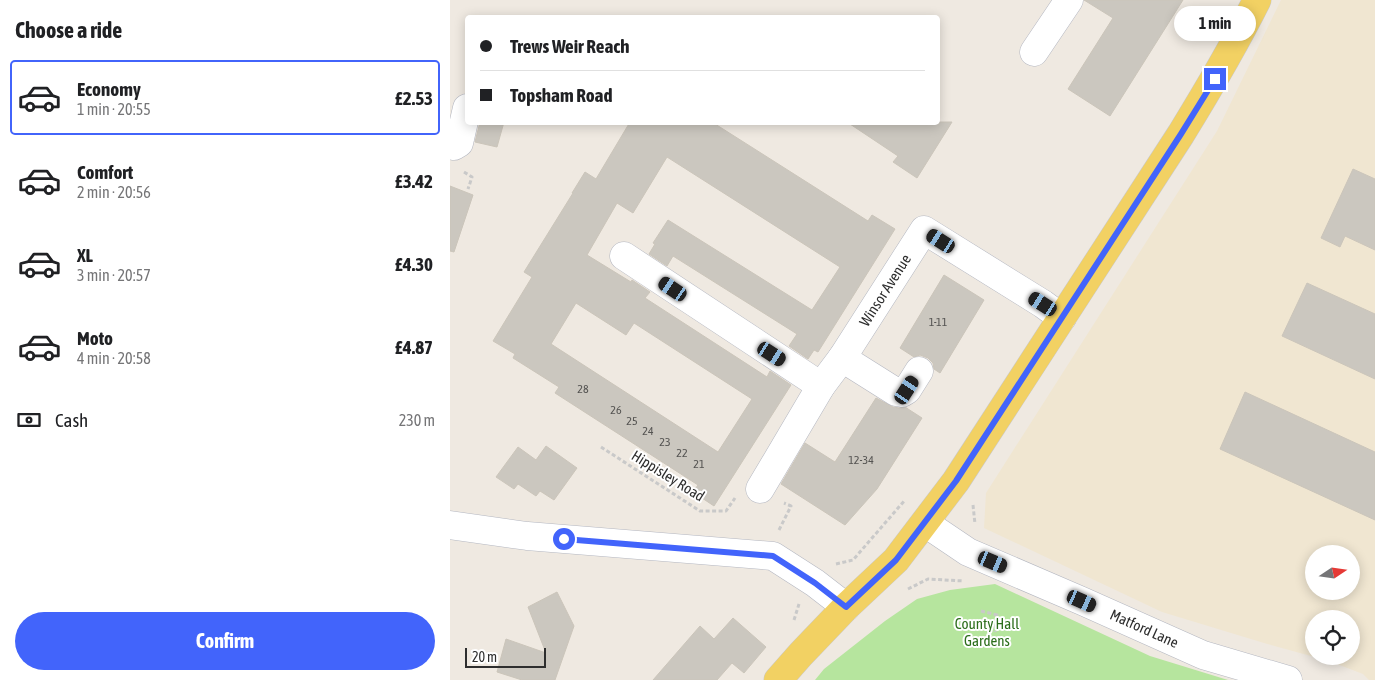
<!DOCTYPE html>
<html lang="en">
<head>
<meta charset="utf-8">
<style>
  body { margin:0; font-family:"Asap Condensed",sans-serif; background:#f6f6f6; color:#202124; height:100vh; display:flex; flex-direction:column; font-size:19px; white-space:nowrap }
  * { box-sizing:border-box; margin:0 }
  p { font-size:16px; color:#757577 }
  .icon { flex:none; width:28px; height:28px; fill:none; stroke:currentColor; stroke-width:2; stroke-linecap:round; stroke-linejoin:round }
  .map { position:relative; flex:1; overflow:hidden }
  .sheet { display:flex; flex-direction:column; background:#fff; width:450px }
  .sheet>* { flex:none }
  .hud { position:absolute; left:15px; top:15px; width:475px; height:110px; border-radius:5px; box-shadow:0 2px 12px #0003; display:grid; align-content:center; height:110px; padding:0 15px; background:#fff }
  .needle { width:32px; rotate:77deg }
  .fabs { position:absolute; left:855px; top:545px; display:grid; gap:10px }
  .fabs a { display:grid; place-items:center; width:55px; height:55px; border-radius:50%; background:#fff; box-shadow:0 2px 12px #0003; font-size:25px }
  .scale { position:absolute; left:15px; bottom:12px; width:81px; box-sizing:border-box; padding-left:5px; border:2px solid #2e2e2e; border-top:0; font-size:14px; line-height:18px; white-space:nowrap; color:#2e2e2e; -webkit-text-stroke:4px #fff; paint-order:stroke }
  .end { position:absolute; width:22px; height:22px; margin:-11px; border:6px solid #4264fb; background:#fff; box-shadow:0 0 0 2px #fff }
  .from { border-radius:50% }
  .bubble { position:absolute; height:35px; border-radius:18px; background:#fff; box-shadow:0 2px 12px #0003; font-size:16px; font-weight:700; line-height:35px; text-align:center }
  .car { position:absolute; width:15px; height:30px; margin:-15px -8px; border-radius:6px; box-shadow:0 0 4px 1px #0007; background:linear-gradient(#222 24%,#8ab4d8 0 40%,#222 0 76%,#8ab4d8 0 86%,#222 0) }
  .hud b { display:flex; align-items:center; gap:18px; height:48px; font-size:19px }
  .hud b+b { border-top:1px solid #e0e0e0 }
  .hud i { width:12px; height:12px; background:#202124 }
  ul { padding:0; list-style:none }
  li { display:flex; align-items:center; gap:15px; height:75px; margin:0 10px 8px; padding:0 5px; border:2px solid transparent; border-radius:5px }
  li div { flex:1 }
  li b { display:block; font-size:19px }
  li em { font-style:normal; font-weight:700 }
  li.on { border-color:#4264fb }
  li>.icon { width:45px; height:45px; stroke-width:1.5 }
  h2 { padding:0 15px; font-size:22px; line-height:60px }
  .pay { display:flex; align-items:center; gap:12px; height:55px; padding:0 15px; font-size:19px }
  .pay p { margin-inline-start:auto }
  .button { display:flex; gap:10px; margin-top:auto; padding:10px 15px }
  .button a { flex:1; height:58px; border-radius:30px; background:#4264fb; color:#fff; font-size:20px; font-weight:700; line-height:58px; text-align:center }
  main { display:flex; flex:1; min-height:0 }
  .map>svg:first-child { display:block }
  .education { fill:#f0e6d1; fill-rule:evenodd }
  .green { fill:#b6e59e }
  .building { fill:#cbc7bf; stroke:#cbc5ba; fill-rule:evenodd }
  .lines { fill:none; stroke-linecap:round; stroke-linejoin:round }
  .minor-casing { stroke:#b4b7c1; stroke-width:29 }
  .major-casing { stroke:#c9c9c9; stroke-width:29 }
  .path { stroke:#c9c9c9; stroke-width:3; stroke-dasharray:4 2.5; stroke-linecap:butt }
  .minor { stroke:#fff; stroke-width:28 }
  .major { stroke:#f2d163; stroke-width:28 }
  .route { stroke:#4264fb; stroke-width:6 }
  .labels { text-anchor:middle; stroke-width:4; stroke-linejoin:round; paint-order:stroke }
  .number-label { font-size:12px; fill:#555452 }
  .street-label { font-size:15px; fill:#2e2e2e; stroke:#fff }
  .park-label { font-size:15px; fill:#2c6e1b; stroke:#fff }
</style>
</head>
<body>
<main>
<section class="sheet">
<h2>Choose a ride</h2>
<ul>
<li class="on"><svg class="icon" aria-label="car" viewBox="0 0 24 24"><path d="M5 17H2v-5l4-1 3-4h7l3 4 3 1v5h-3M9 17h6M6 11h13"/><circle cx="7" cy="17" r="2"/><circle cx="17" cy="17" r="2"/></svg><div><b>Economy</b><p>1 min · 20:55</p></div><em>£2.53</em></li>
<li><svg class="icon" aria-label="car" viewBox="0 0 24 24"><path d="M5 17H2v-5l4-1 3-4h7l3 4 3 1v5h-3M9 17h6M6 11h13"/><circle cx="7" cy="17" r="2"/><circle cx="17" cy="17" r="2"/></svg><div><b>Comfort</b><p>2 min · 20:56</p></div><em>£3.42</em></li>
<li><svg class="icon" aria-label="car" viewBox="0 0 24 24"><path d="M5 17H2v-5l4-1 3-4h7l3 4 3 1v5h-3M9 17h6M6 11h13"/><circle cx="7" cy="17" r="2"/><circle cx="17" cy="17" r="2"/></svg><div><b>XL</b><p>3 min · 20:57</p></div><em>£4.30</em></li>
<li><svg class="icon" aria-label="car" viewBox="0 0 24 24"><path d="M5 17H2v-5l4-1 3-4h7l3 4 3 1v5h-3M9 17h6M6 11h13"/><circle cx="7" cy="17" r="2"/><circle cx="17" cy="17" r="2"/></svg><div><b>Moto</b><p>4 min · 20:58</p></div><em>£4.87</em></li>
</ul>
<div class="pay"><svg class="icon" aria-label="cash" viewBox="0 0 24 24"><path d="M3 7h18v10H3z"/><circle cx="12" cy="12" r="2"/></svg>Cash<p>230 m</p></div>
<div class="button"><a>Confirm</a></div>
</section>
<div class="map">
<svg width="925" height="680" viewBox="0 0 925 680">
  <rect width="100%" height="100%" fill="#efe9e1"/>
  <!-- education -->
  <path class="education" d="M831,0H925V680H919L913,674L879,661L814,643L712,612L534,528L536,493L767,131ZM864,554H901V591H864ZM864,619H901V656H864Z"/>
  <!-- green -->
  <path class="green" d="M545,584L700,656L778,680H365L374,669L435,621L467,599L500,590Z"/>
  <!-- building -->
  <path class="building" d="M634,0H733L660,116L618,89L663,18Z
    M30,122H54L47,147L25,142Z
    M180,122H262L418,221L422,215L445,229L368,352L364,350L358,359L339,346L347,334L223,256L217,266L199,254L205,244L203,243L218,220L362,310L390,267L217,157L183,213L167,203L137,255L181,282L182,280L200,292L195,298L317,377L320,371L341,385L264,506L243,492L248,485L105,393L109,387L63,358L65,354L43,341L82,277L74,272L123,193H122L135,172L146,179ZM126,303L176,335L184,323L302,399L268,452L101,344Z
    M397,122H502L467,178L443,162L448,156Z
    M903,169L925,179V250L895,236L890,247L871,238Z
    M0,186L23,195L4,252L0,251Z
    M494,275L534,300L490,373L484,369L483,363L478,358L470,355L464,357L450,348Z
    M857,283L925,314V379L832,336Z
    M795,392L925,452V520L770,449Z
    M426,398L443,407L449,408L455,407L472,418L427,489L395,525L331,484L355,443L385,462Z
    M96,446L127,468L104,500L90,491L86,496L68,484L64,489L46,477L68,447L86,460Z
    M107,592L124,626L105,680H72L47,672L56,639L96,653L78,607Z
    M283,618L316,647L294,673L282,663L267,680H203L250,626L264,639Z"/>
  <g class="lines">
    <!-- minor casing -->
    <g class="minor-casing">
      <g id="minor">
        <path d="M584,52L619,0"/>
        <path d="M0,144L4,146L9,143L17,108"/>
        <path d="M174,256L371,386"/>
        <path d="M392,358L446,392L452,393L457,390L469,371"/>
        <path id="s1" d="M310,489L371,386L392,358L474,230L593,304L612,318"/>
        <path id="s2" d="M475,523L518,552L632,601L753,655L838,680"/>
        <path d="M0,525L77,536L323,556L365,583L396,607"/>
      </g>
    </g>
    <!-- major casing -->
    <g class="major-casing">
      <path id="major" d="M328,680L351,654L396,607L446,560L506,481L731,134C758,90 784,46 807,0"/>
    </g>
    <!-- path -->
    <path class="path" d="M14,172L22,177L18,189
      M151,447L250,511H276L285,498
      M523,505L525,524
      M329,530L341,506L334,503
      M386,564L403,560L455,500
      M458,589L478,579L514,581
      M531,611L547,615L545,632
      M344,620L349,604"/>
    <!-- minor -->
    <use href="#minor" class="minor"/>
    <!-- major -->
    <use href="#major" class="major"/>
  </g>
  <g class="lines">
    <!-- route -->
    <path class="route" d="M114,539L323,556L365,583L396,607L446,560L506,481L731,134L765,79"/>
  </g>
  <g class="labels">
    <!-- number labels -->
    <g class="number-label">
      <text x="488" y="326">1-11</text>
      <text x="133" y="393">28</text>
      <text x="166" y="414">26</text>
      <text x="182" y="425">25</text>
      <text x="198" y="435">24</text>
      <text x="215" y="446">23</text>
      <text x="232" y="457">22</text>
      <text x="411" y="464">12-34</text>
      <text x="249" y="468">21</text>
    </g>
    <!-- street labels -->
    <g class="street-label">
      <text dy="5" stroke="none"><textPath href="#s1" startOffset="235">Winsor Avenue</textPath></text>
      <text transform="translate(218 476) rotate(32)" y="5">Hippisley Road</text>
      <text dy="5" stroke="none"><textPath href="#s2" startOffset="244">Matford Lane</textPath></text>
    </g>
    <!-- park labels -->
    <g class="park-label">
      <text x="537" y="629">County Hall<tspan x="537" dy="17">Gardens</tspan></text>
    </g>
  </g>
</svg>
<div class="fabs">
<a><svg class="needle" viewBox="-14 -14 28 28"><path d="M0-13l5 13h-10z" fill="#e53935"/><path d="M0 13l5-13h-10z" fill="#757577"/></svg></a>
<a><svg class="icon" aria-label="locate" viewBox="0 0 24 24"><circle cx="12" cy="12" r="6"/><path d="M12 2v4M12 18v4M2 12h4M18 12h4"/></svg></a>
</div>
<div class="scale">20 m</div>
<i class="end from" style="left:114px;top:539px"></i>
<i class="end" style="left:765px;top:79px"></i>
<div class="bubble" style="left:724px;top:6px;width:82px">1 min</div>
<i class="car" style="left:491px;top:241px;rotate:302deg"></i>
<i class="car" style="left:223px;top:289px;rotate:304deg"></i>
<i class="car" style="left:593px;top:304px;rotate:302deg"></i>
<i class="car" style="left:322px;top:354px;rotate:123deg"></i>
<i class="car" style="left:457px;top:390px;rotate:33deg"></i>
<i class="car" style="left:543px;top:562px;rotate:113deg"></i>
<i class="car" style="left:632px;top:601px;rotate:114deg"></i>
<div class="hud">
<b><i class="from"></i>Trews Weir Reach</b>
<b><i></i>Topsham Road</b>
</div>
</div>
</main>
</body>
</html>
